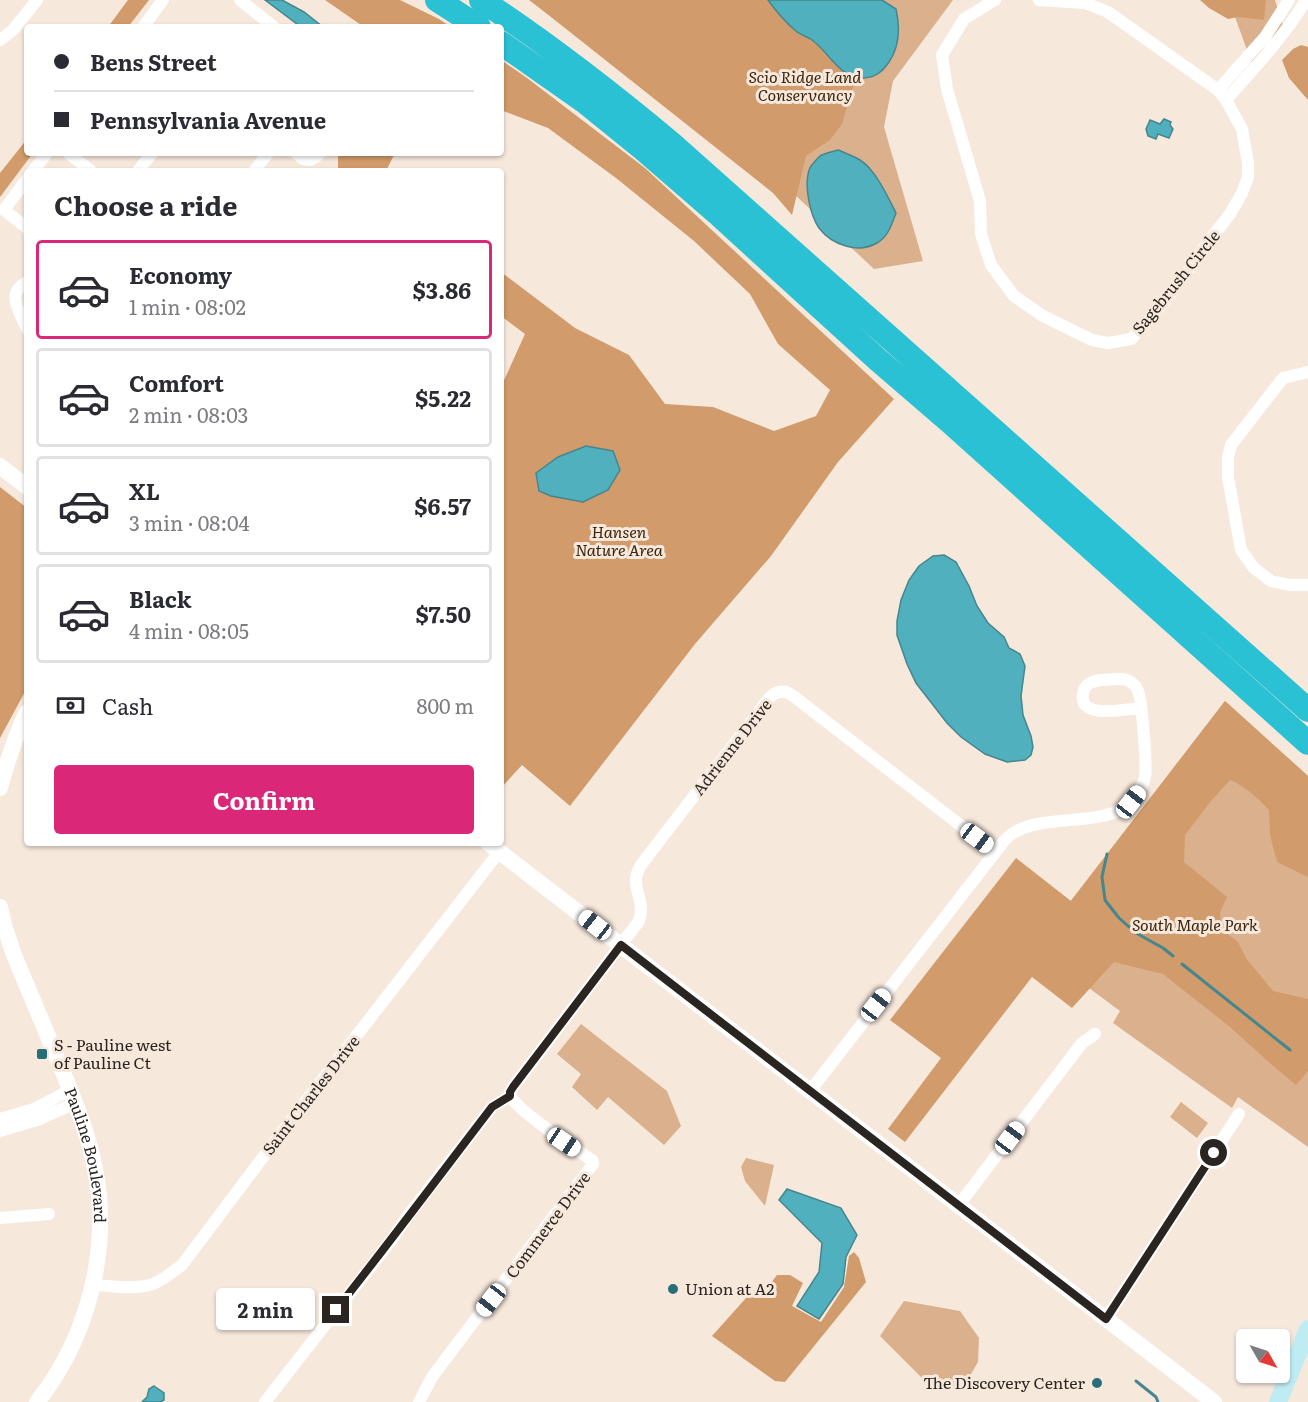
<!DOCTYPE html>
<html lang="en">
<head>
<meta charset="utf-8">
<style>
  body { margin:0; font-family:Literata,serif; background:#f7f7f7; color:#2b2b33; height:100vh; display:flex; flex-direction:column; font-size:22px; white-space:nowrap }
  * { box-sizing:border-box; margin:0 }
  p { font-size:20px; color:#7c7c81 }
  .icon { flex:none; width:33px; height:33px; fill:none; stroke:currentColor; stroke-width:2; stroke-linecap:round; stroke-linejoin:round }
  .map { position:relative; flex:1; overflow:hidden }
  .panel { position:absolute; left:24px; top:168px; width:480px; height:678px; display:flex; flex-direction:column; background:#fff; border-radius:6px; box-shadow:0 2px 4px #0004 }
  .panel>* { flex:none }
  .top-card { position:absolute; left:24px; top:24px; width:480px; height:132px; border-radius:6px; box-shadow:0 2px 4px #0004; display:grid; align-content:center; height:132px; padding:0 30px; background:#fff }
  .needle { width:39px; rotate:129deg }
  .fabs { position:absolute; left:1236px; top:1329px; display:grid; gap:12px }
  .fabs a { display:grid; place-items:center; width:54px; height:54px; border-radius:6px; background:#fff; box-shadow:0 2px 4px #0004; font-size:30px }
  .end { position:absolute; width:27px; height:27px; margin:-14px; border:8px solid #2b2521; background:#fff; box-shadow:0 0 0 3px #fff }
  .from { border-radius:50% }
  .bubble { position:absolute; height:42px; border-radius:6px; background:#fff; box-shadow:0 2px 4px #0004; font-size:20px; font-weight:700; line-height:42px; text-align:center }
  .car { position:absolute; width:18px; height:36px; margin:-18px -9px; border-radius:8px; box-shadow:0 0 4px 2px #0007; background:linear-gradient(#fff 24%,#345 0 40%,#fff 0 76%,#345 0 86%,#fff 0) }
  .top-card b { display:flex; align-items:center; gap:21px; height:57px; font-size:22px }
  .top-card b+b { border-top:2px solid #e1e1e2 }
  .top-card i { width:15px; height:15px; background:#2b2b33 }
  ul { padding:0; list-style:none }
  li { display:flex; align-items:center; gap:18px; height:99px; margin:0 12px 9px; padding:0 18px; border:3px solid #e1e1e2; border-radius:6px }
  li div { flex:1 }
  li b { display:block; font-size:22px }
  li em { font-style:normal; font-weight:700 }
  li.on { border-color:#db2777 }
  li>.icon { width:54px; height:54px; stroke-width:1.5 }
  h2 { padding:0 30px; font-size:27px; line-height:72px }
  .pay { display:flex; align-items:center; gap:15px; height:66px; padding:0 30px; font-size:22px }
  .pay p { margin-inline-start:auto }
  .action { display:flex; gap:12px; margin-top:auto; padding:12px 30px }
  .action a { flex:1; height:69px; border-radius:6px; background:#db2777; color:#fff; font-size:24px; font-weight:700; line-height:69px; text-align:center }
  .map>svg:first-child { display:block }
  .green { fill:#dab18c }
  .forest { fill:#d19b6b }
  .water { fill:#51b0bd; stroke:#46868e; stroke-width:1.5 }
  .lines { fill:none; stroke-linecap:round; stroke-linejoin:round }
  .stream { stroke:#46868e; stroke-width:3 }
  .minor { stroke:#fff; stroke-width:12 }
  .tertiary { stroke:#fff; stroke-width:16 }
  .secondary { stroke:#bfecf2; stroke-width:18 }
  .motorway { stroke:#2bc1d4; stroke-width:24 }
  .route { stroke:#2b2521; stroke-width:8 }
  .poi-dot { fill:#266f79; stroke:#f7e8dc; stroke-width:2 }
  .labels { text-anchor:middle; stroke-width:6; stroke-linejoin:round; paint-order:stroke }
  .park-label { font-size:16px; font-style:italic; fill:#3b250f; stroke:#f7e8dc }
  .street-label { font-size:16px; fill:#2b2521; stroke:#f7e8dc }
  .poi-label { font-size:16px; fill:#2b2521; stroke:#f7e8dc; text-anchor:start }
</style>
</head>
<body>
<div class="map">
<svg width="1308" height="1402" viewBox="0 0 1308 1402">
  <rect width="100%" height="100%" fill="#f7e8dc"/>
  <!-- green -->
  <path class="green" d="M561,0H953L893,81L884,127L923,261L874,269L701,107Z
    M1214,0H1275L1285,32L1252,64L1235,17Z
    M1225,701L1308,776V1147L1238,1097L1232,1108L1113,1023L1120,1011L1055,963L1032,951Z
    M581,1024L667,1091L681,1126L664,1145L608,1097L597,1110L572,1087L581,1074L557,1054Z
    M1181,1102L1208,1123L1197,1138L1170,1117Z
    M746,1158L774,1165L765,1206L745,1181L741,1167Z
    M904,1301L960,1311L979,1338L978,1362L963,1388L924,1380L880,1336Z"/>
  <!-- forest -->
  <path class="forest" d="M128,0H149L128,27H108Z
    M325,0H400L439,19L451,27H364Z
    M529,0H768L781,17L798,33L812,39L846,74L856,77L842,124L830,140L806,156L792,215L773,193L551,17Z
    M1200,0H1266L1264,20L1238,17L1228,19L1209,8Z
    M1301,45L1308,47V100L1289,78L1282,60L1293,49Z
    M501,60L527,78L645,168L894,399L838,462L771,556L695,644L570,806L522,765L501,788V387L525,334L501,316V272L575,328L629,355L665,404L713,407L774,431L816,416L830,390L778,344L750,294L694,241L616,178L548,128L501,110Z
    M27,139V153H33L0,197V173Z
    M338,153H395L386,171H338Z
    M0,487L27,508V688L0,738Z
    M1225,701L1308,776V877L1277,862L1270,835L1269,810C1257,797 1246,787 1230,780L1211,801L1185,835L1184,862L1227,897L1220,912L1221,929L1238,942L1246,958L1273,991L1308,999V1071L1296,1085L1272,1065L1230,1027L1163,974L1114,962L1072,1008L1032,977L905,1142L888,1129L941,1058L890,1020L1016,858L1071,901Z
    M854,1252L859,1258L866,1282L785,1382L775,1381L712,1336L746,1298L761,1296L777,1275H790L803,1283L792,1306L821,1322L844,1287L849,1256Z"/>
  <!-- water -->
  <path class="water" d="M265,0H282L304,12L323,27H301Z
    M768,0H882L896,9C900,27 900,46 889,62C882,72 875,78 863,78C838,77 830,53 812,40C807,36 800,35 796,31C785,22 776,11 768,0Z
    M1164,119L1171,122L1170,125L1173,129L1169,138L1158,134L1156,139L1148,136L1146,129L1150,120L1160,124Z
    M838,150C845,153 853,156 860,160C875,169 888,197 896,213C892,224 888,237 877,243C858,254 832,245 819,228C810,215 804,186 809,170C810,166 817,159 820,156C825,153 832,152 838,150Z
    M586,446L613,451L620,470L608,490L583,502L551,496L539,491L536,473L558,457Z
    M944,555L956,562L969,586L977,606L988,623L1004,637L1009,648L1020,654L1025,666L1021,696L1023,715L1031,736L1033,747L1031,755L1025,760L1007,762L985,754L961,737L947,723L916,683L907,664L897,635V621L901,600L909,580L919,566L933,556Z
    M787,1189L841,1208L857,1235L846,1257L843,1284L819,1319L797,1306L819,1272L822,1243L779,1200Z
    M154,1386L164,1393V1400L160,1402H142L147,1397L149,1389Z"/>
  <g class="lines">
    <!-- stream -->
    <path class="stream" d="M1107,854L1102,877L1105,900L1119,918L1136,933L1163,948L1173,956
      M1182,964L1290,1050
      M1136,1381L1156,1397L1158,1402"/>
    <!-- minor -->
    <path class="minor" d="M240,0L274,27
      M995,0L964,19L942,55L947,89L980,201L981,234L991,265L1014,296L1043,316L1092,340L1108,343L1131,339L1153,316L1191,267L1205,246L1230,214L1242,193L1248,177V163L1242,129L1226,100L1218,90L1108,12L1085,3L1039,0
      M143,27L163,0
      M0,40L13,30L37,0
      M1218,90L1265,37L1289,0
      M1226,100C1254,68 1284,37 1306,0
      M68,153L91,171
      M296,153L303,159L310,160L317,156L320,153
      M33,171L47,153
      M138,171L152,153
      M254,171L268,153
      M27,179L4,210L27,228
      M27,282C5,293 20,312 27,329
      M1308,372L1283,378L1231,445L1228,457V477L1241,550L1254,568L1271,581L1290,585H1308
      M810,1091L1004,841C1007,838 1011,834 1015,832C1047,813 1109,828 1132,801C1138,794 1143,786 1145,777C1147,768 1142,699 1138,691C1137,687 1133,683 1129,681C1123,677 1110,680 1102,680C1094,681 1087,682 1084,690C1074,721 1124,709 1141,708
      M0,1119L34,1109L70,1090
      M0,1131L37,1120L75,1103
      M958,1206L1082,1043L1095,1034
      M0,1218L49,1214
      M94,1285C113,1286 134,1290 153,1284C163,1280 173,1272 182,1265L288,1124L499,852
      M1106,1319L1239,1114
      M265,1402L393,1238L407,1217L492,1107L510,1096V1092L513,1087L639,921C645,903 635,894 636,878C637,872 640,866 644,861L757,714C766,702 775,684 792,695L995,852
      M419,1402L432,1377L593,1164V1161C574,1148 556,1136 538,1122C528,1114 517,1107 510,1096"/>
    <!-- tertiary -->
    <g class="tertiary">
      <path d="M0,466L27,487"/>
      <path d="M0,788C7,762 15,737 27,712"/>
      <path d="M488,843L1214,1402"/>
      <path id="s1" d="M0,907L4,925L14,955C31,996 48,1036 65,1077C77,1107 89,1137 95,1169C111,1249 88,1338 37,1402"/>
    </g>
    <!-- secondary -->
    <path class="secondary" d="M1278,1402L1308,1329"/>
    <!-- motorway -->
    <path class="motorway" d="M437,0L479,27
      M481,0C548,44 611,93 672,144L1308,710
      M501,43L585,102L643,149L718,214L878,360L950,422L1308,743"/>
  </g>
  <g class="lines">
    <!-- route -->
    <path class="route" d="M336,1310C389,1243 440,1175 492,1107L510,1096V1092L513,1087L621,945L1106,1319L1214,1153"/>
  </g>
  <!-- markers -->
  <g class="poi-dot">
    <rect x="36" y="1048" width="12" height="12" rx="3"/>
    <circle cx="673" cy="1289" r="6"/>
    <circle cx="1097" cy="1383" r="6"/>
  </g>
  <g class="labels">
    <!-- park labels -->
    <g class="park-label">
      <text x="805" y="83">Scio Ridge Land<tspan x="805" dy="18">Conservancy</tspan></text>
      <text x="619" y="538">Hansen<tspan x="619" dy="18">Nature Area</tspan></text>
      <text x="1195" y="931">South Maple Park</text>
    </g>
    <!-- street labels -->
    <g class="street-label">
      <text transform="translate(1176 282) rotate(-51)" y="6">Sagebrush Circle</text>
      <text transform="translate(732 747) rotate(-52)" y="6">Adrienne Drive</text>
      <text transform="translate(311 1095) rotate(-52)" y="6">Saint Charles Drive</text>
      <text dy="6" stroke="none"><textPath href="#s1" startOffset="264">Pauline Boulevard</textPath></text>
      <text transform="translate(548 1225) rotate(-53)" y="6">Commerce Drive</text>
    </g>
    <!-- poi labels -->
    <g class="poi-label">
      <text x="54" y="1051">S - Pauline west<tspan x="54" dy="18">of Pauline Ct</tspan></text>
      <text x="685" y="1295">Union at A2</text>
      <text x="1085" y="1389" text-anchor="end">The Discovery Center</text>
    </g>
  </g>
</svg>
<div class="fabs">
<a><svg class="needle" viewBox="-14 -14 28 28"><path d="M0-13l5 13h-10z" fill="#e53935"/><path d="M0 13l5-13h-10z" fill="#7c7c81"/></svg></a>
</div>
<i class="end from" style="left:1214px;top:1153px"></i>
<i class="end" style="left:336px;top:1310px"></i>
<div class="bubble" style="left:216px;top:1288px;width:99px">2 min</div>
<i class="car" style="left:1131px;top:802px;rotate:38deg"></i>
<i class="car" style="left:977px;top:838px;rotate:127deg"></i>
<i class="car" style="left:595px;top:925px;rotate:308deg"></i>
<i class="car" style="left:876px;top:1005px;rotate:38deg"></i>
<i class="car" style="left:1010px;top:1138px;rotate:37deg"></i>
<i class="car" style="left:564px;top:1142px;rotate:124deg"></i>
<i class="car" style="left:491px;top:1300px;rotate:218deg"></i>
<div class="top-card">
<b><i class="from"></i>Bens Street</b>
<b><i></i>Pennsylvania Avenue</b>
</div>
<section class="panel">
<h2>Choose a ride</h2>
<ul>
<li class="on"><svg class="icon" aria-label="car" viewBox="0 0 24 24"><path d="M5 17H2v-5l4-1 3-4h7l3 4 3 1v5h-3M9 17h6M6 11h13"/><circle cx="7" cy="17" r="2"/><circle cx="17" cy="17" r="2"/></svg><div><b>Economy</b><p>1 min · 08:02</p></div><em>$3.86</em></li>
<li><svg class="icon" aria-label="car" viewBox="0 0 24 24"><path d="M5 17H2v-5l4-1 3-4h7l3 4 3 1v5h-3M9 17h6M6 11h13"/><circle cx="7" cy="17" r="2"/><circle cx="17" cy="17" r="2"/></svg><div><b>Comfort</b><p>2 min · 08:03</p></div><em>$5.22</em></li>
<li><svg class="icon" aria-label="car" viewBox="0 0 24 24"><path d="M5 17H2v-5l4-1 3-4h7l3 4 3 1v5h-3M9 17h6M6 11h13"/><circle cx="7" cy="17" r="2"/><circle cx="17" cy="17" r="2"/></svg><div><b>XL</b><p>3 min · 08:04</p></div><em>$6.57</em></li>
<li><svg class="icon" aria-label="car" viewBox="0 0 24 24"><path d="M5 17H2v-5l4-1 3-4h7l3 4 3 1v5h-3M9 17h6M6 11h13"/><circle cx="7" cy="17" r="2"/><circle cx="17" cy="17" r="2"/></svg><div><b>Black</b><p>4 min · 08:05</p></div><em>$7.50</em></li>
</ul>
<div class="pay"><svg class="icon" aria-label="cash" viewBox="0 0 24 24"><path d="M3 7h18v10H3z"/><circle cx="12" cy="12" r="2"/></svg>Cash<p>800 m</p></div>
<div class="action"><a>Confirm</a></div>
</section>
</div>
</body>
</html>
